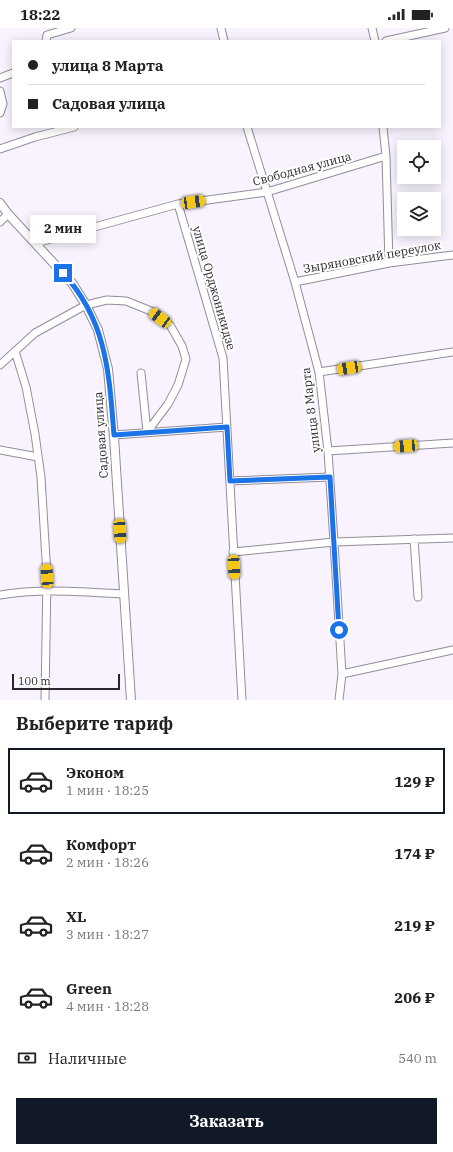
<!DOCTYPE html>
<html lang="ru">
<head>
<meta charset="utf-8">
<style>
  body { margin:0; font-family:"IBM Plex Serif",serif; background:#f2f2f2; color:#222; height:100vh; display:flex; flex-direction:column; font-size:15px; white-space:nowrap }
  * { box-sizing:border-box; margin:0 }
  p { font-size:13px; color:#767676 }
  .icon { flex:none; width:22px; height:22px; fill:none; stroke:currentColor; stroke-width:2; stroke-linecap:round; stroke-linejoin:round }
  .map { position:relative; height:672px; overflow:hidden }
  .details { display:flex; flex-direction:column; background:#fff; flex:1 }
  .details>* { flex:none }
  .guide { position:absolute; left:12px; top:12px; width:429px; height:88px; border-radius:0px; box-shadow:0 2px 10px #0003; display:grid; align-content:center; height:88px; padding:0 16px; background:#fff }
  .fabs { position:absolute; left:397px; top:112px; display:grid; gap:8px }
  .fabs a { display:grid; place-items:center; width:44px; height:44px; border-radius:0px; background:#fff; box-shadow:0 2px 10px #0003; font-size:20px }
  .scale { position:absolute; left:12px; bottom:10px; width:108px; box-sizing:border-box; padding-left:4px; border:2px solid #2a272d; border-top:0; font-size:11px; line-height:14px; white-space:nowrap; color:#2a272d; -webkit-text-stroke:3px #fff; paint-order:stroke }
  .end { position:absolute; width:18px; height:18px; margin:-9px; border:5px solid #1a73e8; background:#fff; box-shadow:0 0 0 2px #fff }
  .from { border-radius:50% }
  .bubble { position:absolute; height:28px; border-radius:0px; background:#fff; box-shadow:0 2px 10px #0003; font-size:13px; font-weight:700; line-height:28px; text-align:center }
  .car { position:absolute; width:12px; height:24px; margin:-12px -6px; border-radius:5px; box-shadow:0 0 3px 1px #0007; background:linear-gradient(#f5c518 24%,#345 0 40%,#f5c518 0 76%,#345 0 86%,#f5c518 0) }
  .guide b { display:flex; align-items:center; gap:14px; height:38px; font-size:15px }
  .guide b+b { border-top:1px solid #e0e0e0 }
  .guide i { width:10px; height:10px; background:#222 }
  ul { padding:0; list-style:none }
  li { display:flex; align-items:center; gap:12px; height:66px; margin:0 8px 6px; padding:0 8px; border:2px solid transparent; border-radius:0px }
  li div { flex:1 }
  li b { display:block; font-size:15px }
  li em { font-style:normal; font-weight:700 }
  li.on { border-color:#111827 }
  li>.icon { width:36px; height:36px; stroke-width:1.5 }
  h2 { padding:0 16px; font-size:18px; line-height:48px }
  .pay { display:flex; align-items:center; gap:10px; height:44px; padding:0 16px; font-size:15px }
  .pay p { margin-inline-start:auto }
  .action { display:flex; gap:8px; margin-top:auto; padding:8px 16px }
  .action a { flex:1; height:46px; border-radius:0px; background:#111827; color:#fff; font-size:16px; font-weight:700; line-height:46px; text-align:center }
  .status { display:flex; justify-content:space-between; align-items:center; height:28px; padding:0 20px; background:#fff; direction:ltr }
  .status svg { height:11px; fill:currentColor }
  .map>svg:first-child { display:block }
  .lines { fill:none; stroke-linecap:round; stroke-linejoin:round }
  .minor-casing { stroke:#938c9a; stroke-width:9 }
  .tertiary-casing { stroke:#938c9a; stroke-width:10 }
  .minor { stroke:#fff; stroke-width:7 }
  .tertiary { stroke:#fff; stroke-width:8 }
  .route { stroke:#1a73e8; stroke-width:5 }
  .labels { text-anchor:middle; stroke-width:4; stroke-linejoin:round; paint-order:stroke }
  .street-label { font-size:12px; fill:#2a272d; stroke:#fff }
</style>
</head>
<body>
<div class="status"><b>18:22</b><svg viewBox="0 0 49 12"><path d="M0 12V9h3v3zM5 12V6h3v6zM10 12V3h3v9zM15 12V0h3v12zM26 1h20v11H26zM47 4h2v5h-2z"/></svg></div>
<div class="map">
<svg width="453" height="672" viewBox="0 0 453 672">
  <rect width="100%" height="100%" fill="#f8f3fe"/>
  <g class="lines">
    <!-- minor casing -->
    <g class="minor-casing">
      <path id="minor" d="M221,0L224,13
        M372,0L375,13
        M46,13L47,7L71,0
        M386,13L445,0
        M0,50L13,45
        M0,63L3,76L0,85
        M247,99L295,254L319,344L328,423L334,514L342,646L339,672
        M383,99L386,128L389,235
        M0,121L35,109L74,99
        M178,176L223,330L242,672
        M0,194L8,186
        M36,215L178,176L267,164L386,128
        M295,254L389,235L453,227
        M15,323L26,359L35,406L41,449L47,548L45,672
        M0,337L35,305L86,277L107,272L126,273L151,283L170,297L182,318L186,331L178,357L168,376L147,404
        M319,344L453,324
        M141,345L147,404
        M114,407L227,399
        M0,422L38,429
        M328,423L453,415
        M230,453L330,449
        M414,511L418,569
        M233,524L334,514L453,510
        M0,567C41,560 82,564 123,566
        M342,646L453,622"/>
    </g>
    <!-- tertiary casing -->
    <g class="tertiary-casing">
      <path id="tertiary" d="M0,175L8,186L72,255L86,277L98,302L108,341L114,409L131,672"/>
    </g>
    <!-- minor -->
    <use href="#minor" class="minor"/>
    <!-- tertiary -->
    <use href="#tertiary" class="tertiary"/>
  </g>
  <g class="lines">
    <!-- route -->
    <path class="route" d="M63,245C107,293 109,345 114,407L227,399L230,453L330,449L339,602"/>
  </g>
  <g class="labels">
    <!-- street labels -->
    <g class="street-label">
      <text transform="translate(302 141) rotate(-15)" y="4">Свободная улица</text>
      <text transform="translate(372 229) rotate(-10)" y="4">Зыряновский переулок</text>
      <text transform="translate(214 260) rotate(74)" y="4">улица Орджоникидзе</text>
      <text transform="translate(311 382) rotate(-97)" y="4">улица 8 Марта</text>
      <text transform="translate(101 407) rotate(-94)" y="4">Садовая улица</text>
    </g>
  </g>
</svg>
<div class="fabs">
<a><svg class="icon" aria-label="locate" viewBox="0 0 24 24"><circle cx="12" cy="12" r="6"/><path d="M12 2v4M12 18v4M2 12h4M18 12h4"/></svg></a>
<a><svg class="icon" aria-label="layers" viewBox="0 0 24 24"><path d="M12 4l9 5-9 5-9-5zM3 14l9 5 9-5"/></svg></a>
</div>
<div class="scale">100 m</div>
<i class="end from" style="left:339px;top:602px"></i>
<i class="end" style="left:63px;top:245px"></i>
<div class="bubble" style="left:30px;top:187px;width:66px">2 мин</div>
<i class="car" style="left:193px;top:174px;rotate:82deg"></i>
<i class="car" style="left:160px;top:290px;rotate:306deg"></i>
<i class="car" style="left:349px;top:340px;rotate:261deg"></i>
<i class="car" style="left:406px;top:418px;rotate:266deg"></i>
<i class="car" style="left:120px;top:503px;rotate:177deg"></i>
<i class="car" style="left:234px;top:539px;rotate:177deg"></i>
<i class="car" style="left:47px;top:548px;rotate:356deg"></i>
<div class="guide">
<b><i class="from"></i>улица 8 Марта</b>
<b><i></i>Садовая улица</b>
</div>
</div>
<section class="details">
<h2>Выберите тариф</h2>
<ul>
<li class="on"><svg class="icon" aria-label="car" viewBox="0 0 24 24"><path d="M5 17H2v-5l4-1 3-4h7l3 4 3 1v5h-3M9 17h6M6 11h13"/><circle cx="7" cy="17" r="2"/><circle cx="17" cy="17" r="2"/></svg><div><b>Эконом</b><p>1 мин · 18:25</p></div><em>129 ₽</em></li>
<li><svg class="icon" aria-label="car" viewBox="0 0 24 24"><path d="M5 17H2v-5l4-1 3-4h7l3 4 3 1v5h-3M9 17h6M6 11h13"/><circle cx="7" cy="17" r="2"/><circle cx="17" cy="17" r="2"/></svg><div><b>Комфорт</b><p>2 мин · 18:26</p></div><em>174 ₽</em></li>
<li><svg class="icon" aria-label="car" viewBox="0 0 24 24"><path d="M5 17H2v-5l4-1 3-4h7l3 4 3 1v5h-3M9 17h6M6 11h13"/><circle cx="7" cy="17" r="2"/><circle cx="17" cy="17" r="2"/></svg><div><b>XL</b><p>3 мин · 18:27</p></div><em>219 ₽</em></li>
<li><svg class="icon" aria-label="car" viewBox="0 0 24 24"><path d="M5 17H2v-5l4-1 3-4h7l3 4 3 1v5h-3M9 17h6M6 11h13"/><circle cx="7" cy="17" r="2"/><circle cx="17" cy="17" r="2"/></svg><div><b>Green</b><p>4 мин · 18:28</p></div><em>206 ₽</em></li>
</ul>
<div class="pay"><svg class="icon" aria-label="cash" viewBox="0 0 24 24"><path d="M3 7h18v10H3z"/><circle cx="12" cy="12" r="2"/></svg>Наличные<p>540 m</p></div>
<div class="action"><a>Заказать</a></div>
</section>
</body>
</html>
